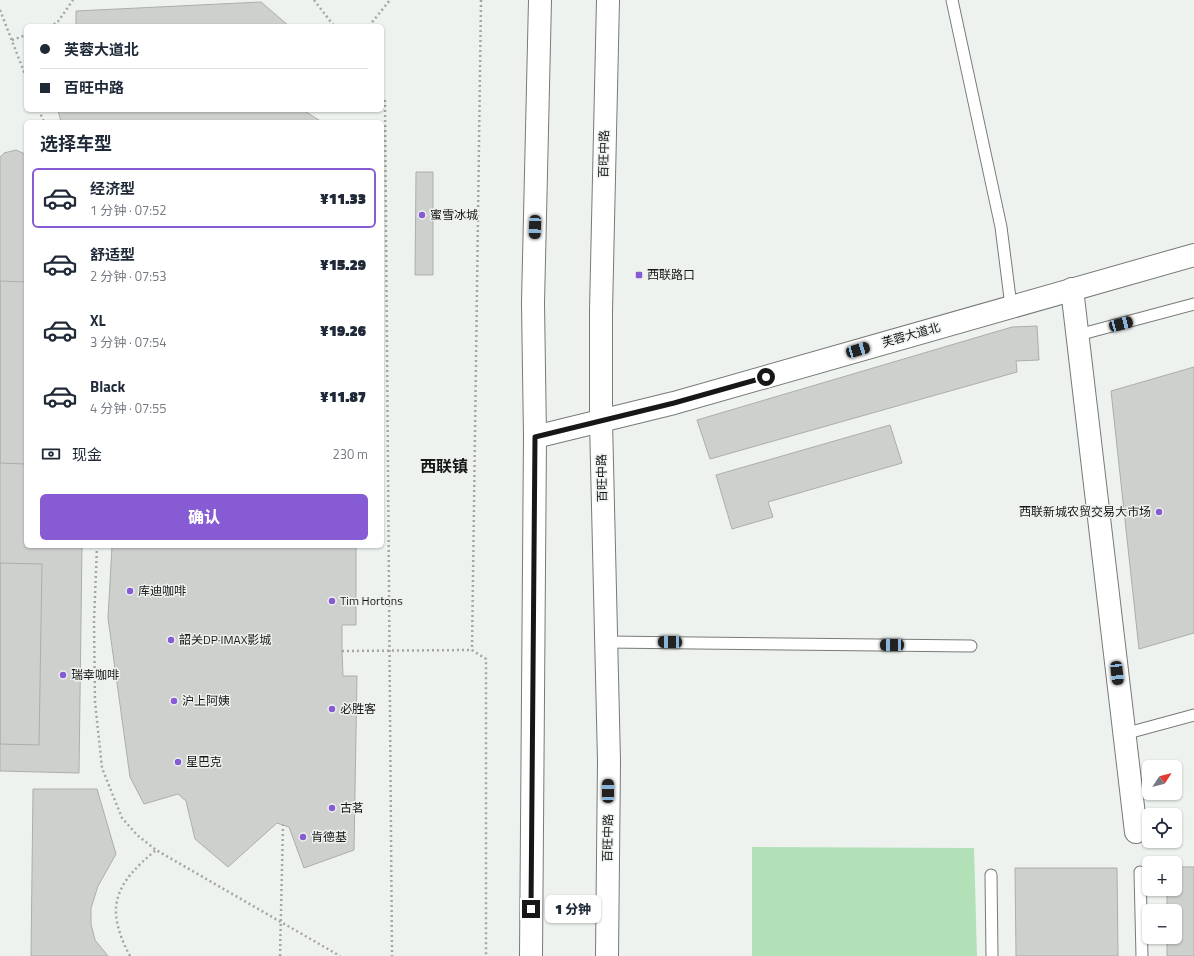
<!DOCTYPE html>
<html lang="zh">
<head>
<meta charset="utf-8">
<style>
  body { margin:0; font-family:"Titillium Web","Noto Sans SC",sans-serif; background:#f6f6f7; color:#1f2937; height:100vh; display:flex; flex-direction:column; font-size:15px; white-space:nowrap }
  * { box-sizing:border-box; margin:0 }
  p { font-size:13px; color:#747a83 }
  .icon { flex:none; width:22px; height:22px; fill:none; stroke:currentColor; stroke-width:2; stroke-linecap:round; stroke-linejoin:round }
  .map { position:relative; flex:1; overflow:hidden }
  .details { position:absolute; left:24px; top:120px; width:360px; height:428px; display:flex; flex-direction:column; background:#fff; border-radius:6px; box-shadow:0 1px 3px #0004 }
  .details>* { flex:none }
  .hud { position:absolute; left:24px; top:24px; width:360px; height:88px; border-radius:6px; box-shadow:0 1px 3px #0004; display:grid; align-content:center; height:88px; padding:0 16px; background:#fff }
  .needle { width:26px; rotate:54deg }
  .tools { position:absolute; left:1142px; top:760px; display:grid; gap:8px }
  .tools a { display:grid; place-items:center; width:40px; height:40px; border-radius:6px; background:#fff; box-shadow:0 1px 3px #0004; font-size:20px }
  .end { position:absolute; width:18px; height:18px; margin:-9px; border:5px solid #161716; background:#fff; box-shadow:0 0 0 2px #fff }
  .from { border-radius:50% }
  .bubble { position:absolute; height:28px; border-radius:6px; background:#fff; box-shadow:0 1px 3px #0004; font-size:13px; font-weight:800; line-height:28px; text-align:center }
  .car { position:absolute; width:12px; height:24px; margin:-12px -6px; border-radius:5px; box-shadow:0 0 3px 1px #0007; background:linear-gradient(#222 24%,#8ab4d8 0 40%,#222 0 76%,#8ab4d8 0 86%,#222 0) }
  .hud b { display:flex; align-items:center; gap:14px; height:38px; font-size:15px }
  .hud b+b { border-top:1px solid #e0e1e3 }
  .hud i { width:10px; height:10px; background:#1f2937 }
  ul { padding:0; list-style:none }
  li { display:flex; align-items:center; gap:12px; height:60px; margin:0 8px 6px; padding:0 8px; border:2px solid transparent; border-radius:6px }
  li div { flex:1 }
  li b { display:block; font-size:15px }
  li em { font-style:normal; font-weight:800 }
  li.current { border-color:#865bd4 }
  li>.icon { width:36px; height:36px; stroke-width:1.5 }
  h2 { padding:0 16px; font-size:18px; line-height:48px }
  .pay { display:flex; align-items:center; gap:10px; height:44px; padding:0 16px; font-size:15px }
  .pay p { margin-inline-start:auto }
  .cta { display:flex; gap:8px; margin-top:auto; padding:8px 16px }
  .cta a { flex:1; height:46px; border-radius:6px; background:#865bd4; color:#fff; font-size:16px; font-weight:800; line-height:46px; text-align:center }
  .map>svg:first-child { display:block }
  .green { fill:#b3e1b7 }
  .building { fill:#cdd0cd; stroke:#abaeab }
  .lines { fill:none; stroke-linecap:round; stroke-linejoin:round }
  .service-casing { stroke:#777a77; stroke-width:13 }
  .minor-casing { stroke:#777a77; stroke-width:24 }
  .secondary-casing { stroke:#777a77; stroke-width:24 }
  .primary-casing { stroke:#777a77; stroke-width:24 }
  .path { stroke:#a3a6a3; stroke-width:2.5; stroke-dasharray:2 3; stroke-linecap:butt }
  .service { stroke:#fff; stroke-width:11 }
  .minor { stroke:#fff; stroke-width:22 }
  .secondary { stroke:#fff; stroke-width:22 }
  .primary { stroke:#fff; stroke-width:22 }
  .route { stroke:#161716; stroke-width:5 }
  .poi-dot { fill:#865bd4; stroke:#eef2ef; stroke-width:1.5 }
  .labels { text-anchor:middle; stroke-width:3; stroke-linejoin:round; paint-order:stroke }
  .street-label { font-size:12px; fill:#161716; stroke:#eef2ef }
  .poi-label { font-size:12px; fill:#161716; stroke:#eef2ef; text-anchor:start }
  .district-label { font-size:16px; font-weight:bold; fill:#161716; stroke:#eef2ef }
</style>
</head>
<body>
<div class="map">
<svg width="1194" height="956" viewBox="0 0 1194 956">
  <rect width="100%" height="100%" fill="#eef2ef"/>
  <!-- green -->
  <path class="green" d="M752,847L974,848L977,956H752Z"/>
  <!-- building -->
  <path class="building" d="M261,2L289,26H76V11Z
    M58,110H303L322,122H61Z
    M16,150L23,153L26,156V546H82L79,773L0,771V157L4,153Z
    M416,172H433V275H415Z
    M0,281L26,282V464L0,463Z
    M1037,326L1039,360L1016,361L1017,372L710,459L697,420L1012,327Z
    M1194,367V633L1139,649L1111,391Z
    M890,425L902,463L768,502L773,517L732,529L716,475Z
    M112,546H356V625H342V651L343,676H357L354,850L304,868L289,827L277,823L228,867L195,839L186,801L178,794L144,804L130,777L108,618Z
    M0,563L42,564L39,745L0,744Z
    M33,789H97L116,854L98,886L91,908V924L95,940L108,956H31Z
    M1175,867H1194V956H1167V937H1175V911H1167V889H1175Z
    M1015,868H1117L1118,956H1016Z"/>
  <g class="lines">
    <!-- service casing -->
    <g class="service-casing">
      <path id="service" d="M952,0L1001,227L1011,306
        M1078,335L1194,304
        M606,642L971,646
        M1124,734L1194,715
        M1140,872L1142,956
        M991,875L992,956"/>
    </g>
    <!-- minor casing -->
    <g class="minor-casing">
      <path id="minor" d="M1072,289L1136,832"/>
    </g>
    <!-- secondary casing -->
    <g class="secondary-casing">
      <path id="secondary" d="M535,437L674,403L1194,255"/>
    </g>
    <!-- primary casing -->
    <g class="primary-casing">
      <path id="primary" d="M531,956L535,437L533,303L540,0
        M607,956L609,761L601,421V311L608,0"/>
    </g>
    <!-- path -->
    <path class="path" d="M314,0L334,26
      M481,0L472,650L486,659V956
      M0,10L26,77
      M49,26L57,23L73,0
      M369,26L390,0
      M12,40L26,35
      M382,96L385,100L392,956
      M39,110L44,122
      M97,546L94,621L95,702L102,768L122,818L137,835L156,850L340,956
      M342,651L472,650
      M130,956C104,907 115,884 156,850
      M280,956L283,825"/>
    <!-- service -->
    <use href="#service" class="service"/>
    <!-- minor -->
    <use href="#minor" class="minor"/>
    <!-- secondary -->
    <use href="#secondary" class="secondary"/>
    <!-- primary -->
    <use href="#primary" class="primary"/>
  </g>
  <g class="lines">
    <!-- route -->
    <path class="route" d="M531,909L535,437L674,403L766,377"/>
  </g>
  <!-- markers -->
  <g class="poi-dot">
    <circle cx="422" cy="215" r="4"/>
    <rect x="635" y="271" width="8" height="8" rx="2"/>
    <circle cx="1159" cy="512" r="4"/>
    <circle cx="130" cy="591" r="4"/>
    <circle cx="332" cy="601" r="4"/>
    <circle cx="171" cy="640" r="4"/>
    <circle cx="63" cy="675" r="4"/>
    <circle cx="174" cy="701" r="4"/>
    <circle cx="332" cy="709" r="4"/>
    <circle cx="178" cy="762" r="4"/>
    <circle cx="332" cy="808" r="4"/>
    <circle cx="303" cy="837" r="4"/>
  </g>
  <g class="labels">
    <!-- street labels -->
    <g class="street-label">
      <text transform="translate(604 154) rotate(-89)" y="4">百旺中路</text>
      <text transform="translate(911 335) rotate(-16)" y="4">芙蓉大道北</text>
      <text transform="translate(602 478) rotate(-91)" y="4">百旺中路</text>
      <text transform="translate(608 838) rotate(-89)" y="4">百旺中路</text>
    </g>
    <!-- poi labels -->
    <g class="poi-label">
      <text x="430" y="219">蜜雪冰城</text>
      <text x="647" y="279">西联路口</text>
      <text x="1151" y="516" text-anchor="end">西联新城农贸交易大市场</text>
      <text x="138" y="595">库迪咖啡</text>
      <text x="340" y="605">Tim Hortons</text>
      <text x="179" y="644">韶关DP·IMAX影城</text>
      <text x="71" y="679">瑞幸咖啡</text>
      <text x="182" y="705">沪上阿姨</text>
      <text x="340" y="713">必胜客</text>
      <text x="186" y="766">星巴克</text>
      <text x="340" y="812">古茗</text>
      <text x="311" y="841">肯德基</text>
    </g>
    <!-- district labels -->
    <g class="district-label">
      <text x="444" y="472">西联镇</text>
    </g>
  </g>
</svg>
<div class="tools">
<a><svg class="needle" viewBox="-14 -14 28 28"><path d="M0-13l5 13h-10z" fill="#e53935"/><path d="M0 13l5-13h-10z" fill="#747a83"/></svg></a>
<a><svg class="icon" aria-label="locate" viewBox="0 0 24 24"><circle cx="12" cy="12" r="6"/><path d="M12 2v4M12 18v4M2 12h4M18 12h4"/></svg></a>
<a>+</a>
<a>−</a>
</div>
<i class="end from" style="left:766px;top:377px"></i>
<i class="end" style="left:531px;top:909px"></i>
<div class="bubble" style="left:545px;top:895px;width:56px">1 分钟</div>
<i class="car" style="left:535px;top:227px;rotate:182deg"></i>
<i class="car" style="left:1121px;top:324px;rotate:75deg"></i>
<i class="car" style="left:858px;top:350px;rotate:74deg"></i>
<i class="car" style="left:670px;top:642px;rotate:271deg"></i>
<i class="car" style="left:892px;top:645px;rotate:270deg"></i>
<i class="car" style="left:1117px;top:673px;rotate:174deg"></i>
<i class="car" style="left:608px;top:791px;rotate:0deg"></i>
<div class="hud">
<b><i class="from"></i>芙蓉大道北</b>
<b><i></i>百旺中路</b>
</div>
<section class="details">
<h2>选择车型</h2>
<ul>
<li class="current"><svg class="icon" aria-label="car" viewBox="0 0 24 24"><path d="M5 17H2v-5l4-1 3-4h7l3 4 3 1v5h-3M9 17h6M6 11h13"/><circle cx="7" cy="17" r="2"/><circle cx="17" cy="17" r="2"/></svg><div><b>经济型</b><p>1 分钟 · 07:52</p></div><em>¥11.33</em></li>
<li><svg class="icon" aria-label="car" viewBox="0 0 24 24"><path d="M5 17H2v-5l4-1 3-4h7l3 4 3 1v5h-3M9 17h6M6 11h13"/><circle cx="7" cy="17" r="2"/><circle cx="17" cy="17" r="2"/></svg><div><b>舒适型</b><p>2 分钟 · 07:53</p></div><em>¥15.29</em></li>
<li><svg class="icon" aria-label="car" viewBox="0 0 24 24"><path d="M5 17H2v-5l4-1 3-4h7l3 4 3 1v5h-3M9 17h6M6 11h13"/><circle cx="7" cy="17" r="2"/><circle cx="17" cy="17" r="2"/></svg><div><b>XL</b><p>3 分钟 · 07:54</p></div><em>¥19.26</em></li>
<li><svg class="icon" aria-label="car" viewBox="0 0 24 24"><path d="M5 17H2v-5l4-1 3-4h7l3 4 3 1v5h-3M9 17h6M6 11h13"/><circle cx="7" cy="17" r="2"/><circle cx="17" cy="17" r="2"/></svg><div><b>Black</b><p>4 分钟 · 07:55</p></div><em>¥11.87</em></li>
</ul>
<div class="pay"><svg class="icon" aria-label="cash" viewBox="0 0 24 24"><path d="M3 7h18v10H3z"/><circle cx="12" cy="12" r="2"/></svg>现金<p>230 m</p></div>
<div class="cta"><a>确认</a></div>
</section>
</div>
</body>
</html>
